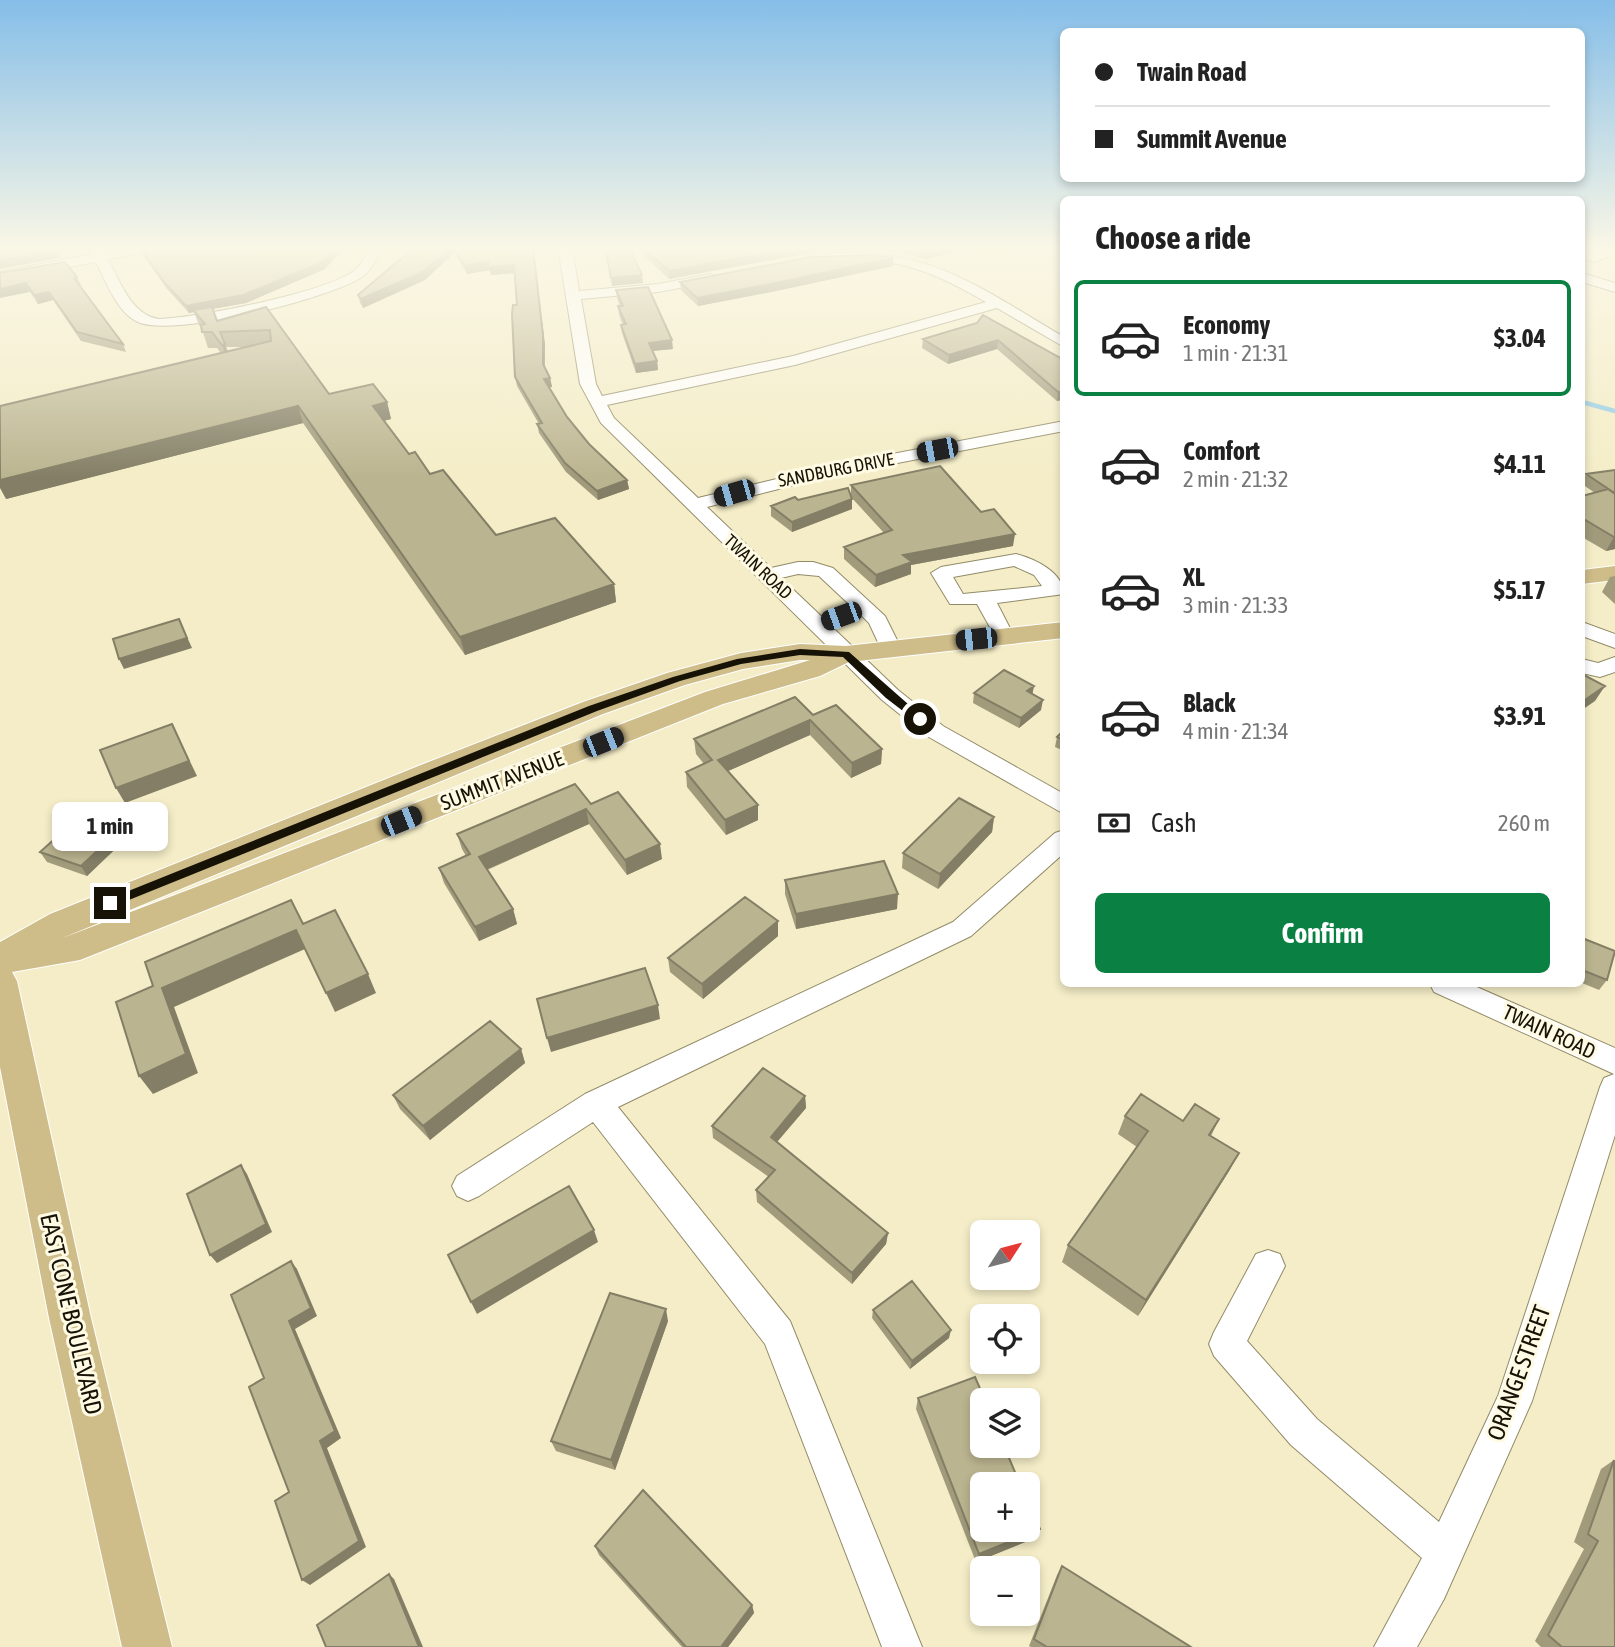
<!DOCTYPE html>
<html lang="en">
<head>
<meta charset="utf-8">
<style>
  body { margin:0; font-family:"Asap Condensed",sans-serif; background:#f2f2f2; color:#222; height:100vh; display:flex; flex-direction:column; font-size:26px; white-space:nowrap }
  * { box-sizing:border-box; margin:0 }
  p { font-size:23px; color:#767676 }
  .icon { flex:none; width:38px; height:38px; fill:none; stroke:currentColor; stroke-width:2; stroke-linecap:round; stroke-linejoin:round }
  .map { position:relative; flex:1; overflow:hidden }
  .details { position:absolute; left:1060px; top:196px; width:525px; height:791px; display:flex; flex-direction:column; background:#fff; border-radius:10px; box-shadow:0 4px 10px #0003 }
  .details>* { flex:none }
  .banner { position:absolute; left:1060px; top:28px; width:525px; height:154px; border-radius:10px; box-shadow:0 4px 10px #0003; display:grid; align-content:center; height:154px; padding:0 35px; background:#fff }
  .needle { width:46px; rotate:54deg }
  .tools { position:absolute; left:970px; top:1220px; display:grid; gap:14px }
  .tools a { display:grid; place-items:center; width:70px; height:70px; border-radius:10px; background:#fff; box-shadow:0 4px 10px #0003; font-size:35px }
  .end { position:absolute; width:32px; height:32px; margin:-16px; border:9px solid #161306; background:#fff; box-shadow:0 0 0 4px #fff }
  .from { border-radius:50% }
  .bubble { position:absolute; height:49px; border-radius:10px; background:#fff; box-shadow:0 4px 10px #0003; font-size:23px; font-weight:700; line-height:49px; text-align:center }
  .car { position:absolute; width:21px; height:42px; margin:-21px -10px; border-radius:9px; box-shadow:0 0 5px 2px #0007; background:linear-gradient(#222 24%,#8ab4d8 0 40%,#222 0 76%,#8ab4d8 0 86%,#222 0) }
  .banner b { display:flex; align-items:center; gap:24px; height:66px; font-size:26px }
  .banner b+b { border-top:2px solid #e0e0e0 }
  .banner i { width:18px; height:18px; background:#222 }
  ul { padding:0; list-style:none }
  li { display:flex; align-items:center; gap:21px; height:116px; margin:0 14px 10px; padding:0 21px; border:4px solid transparent; border-radius:10px }
  li div { flex:1 }
  li b { display:block; font-size:26px }
  li em { font-style:normal; font-weight:700 }
  li.active { border-color:#0b8043 }
  li>.icon { width:63px; height:63px; stroke-width:1.5 }
  h2 { padding:0 35px; font-size:32px; line-height:84px }
  .pay { display:flex; align-items:center; gap:18px; height:77px; padding:0 35px; font-size:26px }
  .pay p { margin-inline-start:auto }
  .button { display:flex; gap:14px; margin-top:auto; padding:14px 35px }
  .button a { flex:1; height:80px; border-radius:10px; background:#0b8043; color:#fff; font-size:28px; font-weight:700; line-height:80px; text-align:center }
  .map>svg:first-child { display:block }
  .lines { fill:none; stroke-linecap:round; stroke-linejoin:round }
  .stream { stroke:#92cce8; stroke-width:4.5 }
  .minor-casing { stroke:#928b68; stroke-width:2 }
  .major-casing { stroke:#fff; stroke-width:2 }
  .minor { fill:#fff; fill-rule:evenodd }
  .major { fill:#cebc89; fill-rule:evenodd }
  .wall { fill:#a19b7c; fill-rule:evenodd }
  .shaded-wall { fill:#837e65 }
  .building { fill:#bbb490; stroke:#837e65; stroke-width:2 }
  .route { fill:#161306 }
  .labels { text-anchor:middle; stroke-width:6; stroke-linejoin:round; paint-order:stroke }
  .far-street-label { font-size:18px; fill:#161306; stroke:#fefae3 }
  .street-label { font-size:21px; fill:#161306; stroke:#fefae3 }
  .near-street-label { font-size:24px; fill:#161306; stroke:#fefae3 }
</style>
</head>
<body>
<div class="map">
<svg width="1615" height="1647" viewBox="0 0 1615 1647">
  <rect width="100%" height="100%" fill="#f4edc7"/>
  <g class="lines">
    <!-- stream -->
    <path class="stream" d="M1582,402L1615,411"/>
    <!-- minor casing -->
    <g class="minor-casing">
      <path id="minor" d="M88,247H101L104,252L130,247H157L151,251L108,259C120,281 131,315 159,319C196,318 329,292 355,270C362,264 366,255 370,247H383C378,257 371,271 362,277C329,299 173,338 138,322C117,313 106,281 96,262L0,280V272L92,254Z
        M558,247H572L579,291L658,284L711,274L718,278L711,282L658,292L581,299L596,384L602,396L793,356L986,302C948,280 908,260 862,260C845,260 824,265 807,262V256L812,255C925,243 972,283 1064,337V347L997,308L795,365L607,405L614,418L698,498L830,466L1064,421V431L830,476L707,507L771,568L798,562H813L833,568L885,616L901,648L897,653H883L869,623L862,616L831,626L898,690L943,726L1064,794V814L927,736L882,700L601,423L580,384ZM798,574L819,576L851,606L821,616L781,578Z
        M1608,247H1615V254L1594,262L1582,259V251L1593,254Z
        M1582,273L1615,283V292L1582,282Z
        M1016,554C1035,559 1063,572 1064,594L997,603L1014,636L1011,640H997L977,604H950L931,573L941,567ZM1014,566L1034,575L1042,586L963,594L953,577Z
        M1582,622L1615,634V648L1582,636Z
        M1615,657V672L1600,677L1582,673V659L1598,663Z
        M1064,830V853L971,936L618,1107L790,1321L922,1647H882L765,1344L593,1122L479,1196L468,1201L457,1196L452,1186L457,1176L585,1094L953,922L1055,833Z
        M1430,984H1470L1615,1048V1135L1532,1401L1444,1599L1417,1647H1374L1422,1558L1291,1445L1214,1356L1209,1344L1214,1332L1256,1254L1268,1250L1280,1254L1285,1266L1247,1341L1317,1419L1439,1522L1498,1396L1600,1087L1604,1078L1614,1074L1434,992Z"/>
    </g>
    <!-- major casing -->
    <g class="major-casing">
      <path id="major" d="M1615,566V580L1582,584V570Z
        M1064,622V638L849,662L820,676L723,704L80,960L12,972L17,981L91,1318L172,1647H122L49,1318L0,1067V942L50,914L426,763L583,702L667,673L741,653L800,644L846,646ZM800,660H810L705,692L60,939L603,714L685,685L743,669Z"/>
    </g>
    <!-- minor -->
    <use href="#minor" class="minor"/>
    <!-- major -->
    <use href="#major" class="major"/>
  </g>
  <!-- wall -->
  <path class="wall" d="M415,247H533L545,345V367L550,378L552,387H549L567,417L589,444L627,480L629,489L598,500L566,472L539,433L537,424H539L517,386L515,377L517,305L515,273L491,275L490,270L467,274L454,253L425,280L363,308L360,303L358,295Z
    M635,247H972V248L925,259L892,251L825,250L669,279Z
    M140,248L246,250L325,269L246,303L212,309L217,321L266,307L329,394L387,402L391,419L384,421L409,454L496,535L614,584L616,602L465,655L303,423L6,499L221,353L217,348H208L202,329L199,325L194,312L189,313L167,289L143,255ZM226,347H247L228,351Z
    M893,258V266L771,292L698,306L681,290L680,282Z
    M0,273L77,277L81,285L80,286L123,344L126,352L81,341L53,300L38,304L30,292Z
    M616,290L673,349L653,351L657,361L658,370L636,373L622,333L621,325H623L619,315L618,306H620L617,298Z
    M977,323L1064,360L1057,401L997,349L948,364L922,348L923,339Z
    M1615,470V549L1606,551L1582,537V496L1595,493L1582,484V483L1586,474Z
    M851,485L1013,546L911,565V574L875,587L844,559V547L884,533L851,497L852,509L792,532L771,516V506L798,500L851,495Z
    M1064,536V554L1061,550Z
    M1615,576V604L1602,592L1610,577Z
    M1034,686L1032,694L1041,710L1019,728L973,703L974,693Z
    M813,715L882,749L881,764L851,778L810,735L728,771L758,805V820L726,835L687,787L686,772L704,764L696,754L694,739Z
    M1064,730V751L1055,747L1057,737Z
    M591,804L662,859L627,875L589,824L487,870L513,909L517,924L479,941L444,883L439,868L466,856L462,849L457,834Z
    M994,817L992,832L938,889L902,868L903,853Z
    M132,833L87,876L47,862L40,852Z
    M785,880L897,909L796,929L785,894Z
    M778,921V936L703,999L670,972L668,958Z
    M1582,938L1607,980L1599,990L1582,983Z
    M521,1049L525,1063L430,1140L400,1109L393,1095Z
    M805,1096L806,1108L777,1142L888,1233L886,1244L852,1284L757,1202L756,1190L769,1177L713,1138L712,1126Z
    M1125,1116L1183,1121L1219,1119L1211,1136L1239,1153L1229,1171L1138,1316L1062,1262L1068,1245L1137,1147L1118,1134Z
    M873,1310L949,1338L910,1369L872,1318Z
    M668,1321L615,1470L556,1451L551,1441Z
    M918,1398L1040,1529L1035,1538L976,1562L916,1409Z
    M1614,1460L1615,1647H1541L1535,1641L1584,1549L1574,1542L1601,1469Z
    M595,1546L752,1605L754,1613L728,1647H682L599,1555Z
    M1062,1566L1191,1647H1031L1029,1646L1057,1575Z"/>
  <!-- shaded-wall -->
  <path class="shaded-wall" d="M54,247H59L62,253L58,254L60,258L0,269V261Z
    M336,247H345L325,269L246,303L195,312L193,310L194,312L189,313L186,306Z
    M451,247H453L454,253L425,280L363,308L361,299Z
    M533,247L545,345L544,372L543,364Z
    M800,247H825V250L669,279V271Z
    M943,247H972V248L925,259V251Z
    M893,258V266L771,292L698,306L697,298Z
    M488,262L490,270L467,274L465,266Z
    M514,265L515,273L491,275L489,267Z
    M642,275L643,283L612,286L611,278Z
    M26,283L30,292L0,298V289Z
    M49,292L53,300L38,304L34,295Z
    M672,340L673,349L650,351L649,343Z
    M998,340L997,349L948,364L949,355Z
    M225,344L230,360L228,361L222,345Z
    M657,361L658,370L636,373L635,364Z
    M550,378L552,387L546,388L544,379Z
    M1064,391V400L1057,401L1058,392Z
    M387,402L391,419L377,422L373,406Z
    M298,406L303,423L6,499L0,488V480Z
    M627,480L629,489L598,500L597,491Z
    M852,499V509L792,532V522Z
    M1015,534L1013,546L911,565V574L875,587L876,575L903,555Z
    M1614,537H1615V549L1606,551Z
    M614,584L616,602L465,655L460,637Z
    M179,619L192,648L124,669L119,659Z
    M1034,686L1032,696L1027,691Z
    M1605,686L1595,701L1582,710V702Z
    M1043,700L1041,710L1019,728L1021,718Z
    M810,720V735L719,775L718,760Z
    M172,724L197,776L125,803L116,788Z
    M882,749L881,764L851,778L852,763Z
    M758,805V820L726,835L725,820Z
    M586,809L589,824L483,871L479,857Z
    M994,817L992,832L938,889L940,874Z
    M127,823L132,833L87,876L81,866Z
    M660,844L662,859L627,875L625,860Z
    M898,894L897,909L796,929V914Z
    M513,909L517,924L479,941L475,927Z
    M778,921V936L703,999L702,984Z
    M296,930L305,949L174,1007L198,1073L153,1094L139,1076L162,988Z
    M368,974L376,993L335,1012L326,993Z
    M658,1005L660,1019L551,1052L547,1038Z
    M521,1049L525,1063L430,1140L423,1126Z
    M805,1096L806,1108L771,1149V1137Z
    M1239,1153L1229,1171L1138,1316L1146,1300Z
    M241,1165L247,1174L272,1232L217,1263L210,1255Z
    M594,1230L598,1242L477,1314L471,1302Z
    M888,1233L886,1244L852,1284V1273Z
    M291,1261L297,1269L317,1316L295,1329L341,1438L327,1448L366,1547L310,1585L302,1580L320,1441L289,1321Z
    M666,1309L668,1321L615,1470L611,1460Z
    M951,1330L949,1338L910,1369L912,1361Z
    M1040,1529L1035,1538L976,1562L979,1554Z
    M389,1574L394,1579L423,1647H419Z
    M752,1605L754,1613L728,1647H721Z"/>
  <!-- building -->
  <path class="building" d="M0,247H54L56,250L0,261Z
    M144,247H244L246,250L251,247H336L323,262L243,295L186,306L164,282L140,248Z
    M415,247H451L423,272L361,299L358,295Z
    M453,247H533L543,336V364L550,378L544,379L567,417L589,444L627,480L597,491L565,463L537,424L542,423L515,377L512,314L513,305H517L514,265L489,267L488,262L465,266Z
    M605,247H629L642,275L611,278Z
    M642,247H800L669,271Z
    M909,247H943L925,251Z
    M875,255L893,258L771,284L697,298L680,282L812,257Z
    M65,262L77,277L74,278L123,344L77,332L49,292L34,295L26,283L0,289V273Z
    M648,287L672,340L649,343L657,361L635,364L621,325L626,324L618,306H623L616,290Z
    M212,307L217,321L266,307L329,394L373,384L387,402L373,406L409,454L415,452L430,474L443,470L496,535L555,518L614,584L460,637L298,406L0,480V406L271,341L270,330L220,332L225,344L222,345L212,332H202L201,325L205,324L193,310Z
    M983,315L1064,360V391L1058,392L998,340L949,355L923,339L977,323Z
    M940,466L981,512L994,509L1015,534L903,555L912,562L876,575L844,547L892,530L851,485Z
    M1615,470V492H1613L1586,474Z
    M848,488L852,499L792,522L771,506L795,497L798,500Z
    M1608,489L1615,494V537H1614L1582,518V496Z
    M179,619L187,638L119,659L113,639Z
    M1004,670L1034,686L1027,691L1043,700L1021,718L974,693Z
    M1582,674L1605,686L1582,702Z
    M795,697L813,715L836,705L882,749L852,763L810,720L718,760L758,805L725,820L686,772L712,760L694,739Z
    M172,724L189,761L116,788L100,750Z
    M1064,730V740L1057,737Z
    M575,784L591,804L618,792L660,844L625,860L586,809L479,857L513,909L475,927L439,868L470,854L457,834Z
    M959,798L994,817L940,874L903,853Z
    M87,810L127,823L81,866L40,852Z
    M884,861L898,894L796,914L785,880Z
    M745,897L778,921L702,984L668,958Z
    M291,900L303,924L335,910L368,974L326,993L296,930L162,988L186,1054L139,1076L116,1002L153,986L145,962Z
    M1582,938L1615,951L1607,980L1582,970Z
    M645,968L658,1005L547,1038L537,999Z
    M490,1021L521,1049L423,1126L393,1095Z
    M763,1068L805,1096L771,1137L888,1233L852,1273L756,1190L775,1170L712,1126Z
    M1141,1094L1183,1121L1195,1104L1219,1119L1209,1135L1239,1153L1146,1300L1068,1245L1148,1131L1125,1116Z
    M241,1165L266,1224L210,1255L187,1194Z
    M569,1186L594,1230L471,1302L448,1255Z
    M291,1261L311,1308L289,1321L335,1431L320,1441L359,1541L302,1580L275,1501L289,1492L249,1387L264,1378L231,1295Z
    M912,1281L951,1330L912,1361L873,1310Z
    M610,1293L666,1309L611,1460L551,1441Z
    M975,1377L985,1400H982V1446H1004L1020,1484H982V1530H1027V1500L1040,1529L979,1554L918,1398Z
    M1614,1460L1615,1647H1562L1548,1635L1598,1541L1588,1534Z
    M643,1490L752,1605L721,1647H686L595,1546Z
    M1062,1566L1191,1647H1047L1034,1639Z
    M389,1574L419,1647H326L317,1625Z"/>
  <!-- sky -->
  <linearGradient id="sky" x2="0" y2="1"><stop stop-color="#85bee8"/><stop offset="0.52" stop-color="#faf7e6"/><stop offset="1" stop-color="#faf7e6" stop-opacity="0"/></linearGradient>
  <rect width="1615" height="478" fill="url(#sky)"/>
  <!-- route -->
  <path class="route" d="M800,649L849,652L925,719L916,721L886,698L843,657L800,655L741,664L680,681L597,711L114,906H106L104,903L106,900L589,706L673,677L737,659Z"/>
  <g class="labels">
    <!-- far-street labels -->
    <g class="far-street-label">
      <text transform="translate(836 470) rotate(-11)" y="6">SANDBURG DRIVE</text>
      <text transform="translate(758 567) rotate(43)" y="6">TWAIN ROAD</text>
    </g>
    <!-- street labels -->
    <g class="street-label">
      <text transform="translate(502 781) rotate(-21)" y="7">SUMMIT AVENUE</text>
      <text transform="translate(1549 1032) rotate(25)" y="7">TWAIN ROAD</text>
    </g>
    <!-- near-street labels -->
    <g class="near-street-label">
      <text transform="translate(71 1314) rotate(77)" y="8">EAST CONE BOULEVARD</text>
      <text transform="translate(1519 1373) rotate(-70)" y="8">ORANGE STREET</text>
    </g>
  </g>
</svg>
<div class="tools">
<a><svg class="needle" viewBox="-14 -14 28 28"><path d="M0-13l5 13h-10z" fill="#e53935"/><path d="M0 13l5-13h-10z" fill="#767676"/></svg></a>
<a><svg class="icon" aria-label="locate" viewBox="0 0 24 24"><circle cx="12" cy="12" r="6"/><path d="M12 2v4M12 18v4M2 12h4M18 12h4"/></svg></a>
<a><svg class="icon" aria-label="layers" viewBox="0 0 24 24"><path d="M12 4l9 5-9 5-9-5zM3 14l9 5 9-5"/></svg></a>
<a>+</a>
<a>−</a>
</div>
<i class="end from" style="left:920px;top:719px"></i>
<i class="end" style="left:110px;top:903px"></i>
<div class="bubble" style="left:52px;top:802px;width:116px">1 min</div>
<i class="car" style="left:937px;top:450px;rotate:259deg"></i>
<i class="car" style="left:734px;top:493px;rotate:254deg"></i>
<i class="car" style="left:841px;top:616px;rotate:250deg"></i>
<i class="car" style="left:976px;top:639px;rotate:264deg"></i>
<i class="car" style="left:603px;top:742px;rotate:68deg"></i>
<i class="car" style="left:401px;top:821px;rotate:68deg"></i>
<div class="banner">
<b><i class="from"></i>Twain Road</b>
<b><i></i>Summit Avenue</b>
</div>
<section class="details">
<h2>Choose a ride</h2>
<ul>
<li class="active"><svg class="icon" aria-label="car" viewBox="0 0 24 24"><path d="M5 17H2v-5l4-1 3-4h7l3 4 3 1v5h-3M9 17h6M6 11h13"/><circle cx="7" cy="17" r="2"/><circle cx="17" cy="17" r="2"/></svg><div><b>Economy</b><p>1 min · 21:31</p></div><em>$3.04</em></li>
<li><svg class="icon" aria-label="car" viewBox="0 0 24 24"><path d="M5 17H2v-5l4-1 3-4h7l3 4 3 1v5h-3M9 17h6M6 11h13"/><circle cx="7" cy="17" r="2"/><circle cx="17" cy="17" r="2"/></svg><div><b>Comfort</b><p>2 min · 21:32</p></div><em>$4.11</em></li>
<li><svg class="icon" aria-label="car" viewBox="0 0 24 24"><path d="M5 17H2v-5l4-1 3-4h7l3 4 3 1v5h-3M9 17h6M6 11h13"/><circle cx="7" cy="17" r="2"/><circle cx="17" cy="17" r="2"/></svg><div><b>XL</b><p>3 min · 21:33</p></div><em>$5.17</em></li>
<li><svg class="icon" aria-label="car" viewBox="0 0 24 24"><path d="M5 17H2v-5l4-1 3-4h7l3 4 3 1v5h-3M9 17h6M6 11h13"/><circle cx="7" cy="17" r="2"/><circle cx="17" cy="17" r="2"/></svg><div><b>Black</b><p>4 min · 21:34</p></div><em>$3.91</em></li>
</ul>
<div class="pay"><svg class="icon" aria-label="cash" viewBox="0 0 24 24"><path d="M3 7h18v10H3z"/><circle cx="12" cy="12" r="2"/></svg>Cash<p>260 m</p></div>
<div class="button"><a>Confirm</a></div>
</section>
</div>
</body>
</html>
